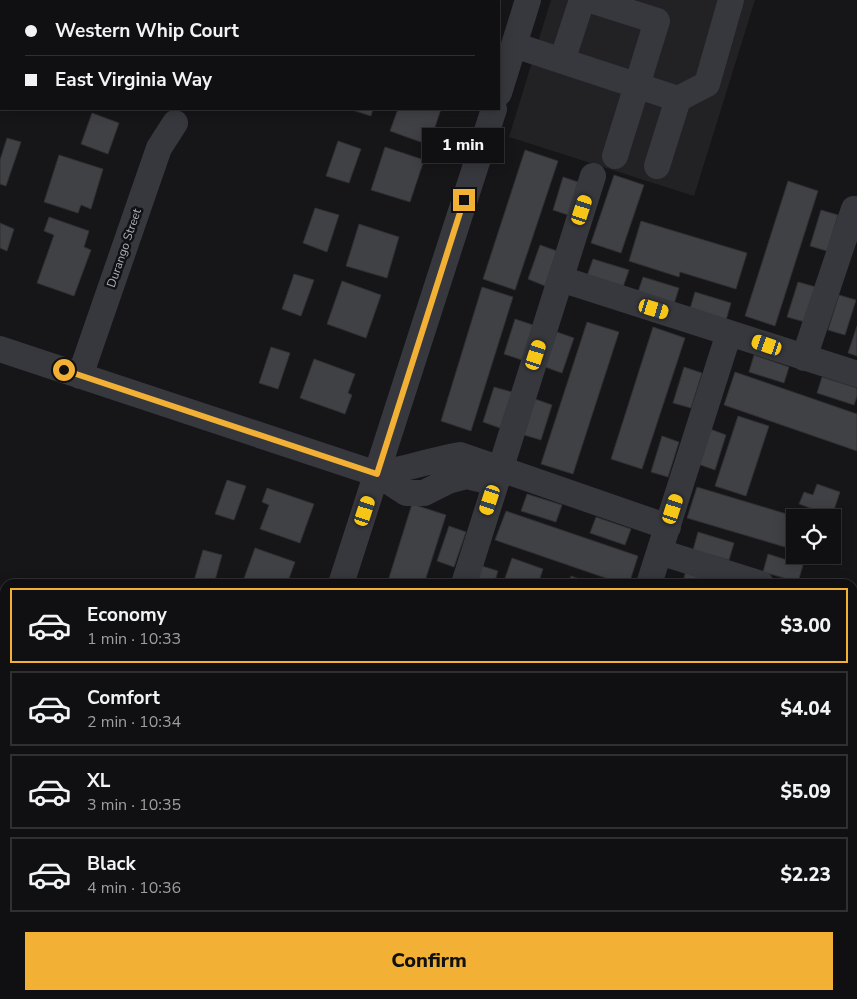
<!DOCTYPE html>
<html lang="en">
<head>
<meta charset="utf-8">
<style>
  body { margin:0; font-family:"Nunito Sans",sans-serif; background:#1e1e20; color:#f1f3f6; height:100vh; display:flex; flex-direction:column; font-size:19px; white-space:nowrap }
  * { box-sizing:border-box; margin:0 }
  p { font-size:16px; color:#9c9d9f }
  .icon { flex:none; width:28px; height:28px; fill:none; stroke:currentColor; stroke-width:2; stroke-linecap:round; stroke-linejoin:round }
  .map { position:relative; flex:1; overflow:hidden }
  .sheet { position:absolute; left:0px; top:579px; width:858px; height:421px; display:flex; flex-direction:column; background:#101012; border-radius:15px 15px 0 0; box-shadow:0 2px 12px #0003,0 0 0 1px #303032 }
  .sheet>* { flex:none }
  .top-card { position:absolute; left:0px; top:0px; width:500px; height:110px; box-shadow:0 2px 12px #0003,0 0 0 1px #303032; display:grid; align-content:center; height:110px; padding:0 25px; background:#101012 }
  .buttons { position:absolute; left:786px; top:509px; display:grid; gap:10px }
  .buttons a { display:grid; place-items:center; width:55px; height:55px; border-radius:0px; background:#101012; box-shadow:0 2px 12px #0003,0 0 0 1px #303032; font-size:25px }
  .end { position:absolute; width:22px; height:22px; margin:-11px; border:6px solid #f2b134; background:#111; box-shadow:0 0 0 2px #111 }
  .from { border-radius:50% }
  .bubble { position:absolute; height:35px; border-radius:0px; background:#101012; box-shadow:0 2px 12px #0003,0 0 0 1px #303032; font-size:16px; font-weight:800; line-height:35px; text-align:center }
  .car { position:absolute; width:15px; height:30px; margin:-15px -8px; border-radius:6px; box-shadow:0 0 4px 1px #0007; background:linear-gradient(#f5c518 24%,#345 0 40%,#f5c518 0 76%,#345 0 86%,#f5c518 0) }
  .top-card b { display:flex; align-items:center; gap:18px; height:48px; font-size:19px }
  .top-card b+b { border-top:1px solid #303032 }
  .top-card i { width:12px; height:12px; background:#f1f3f6 }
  ul { padding:9px 0 0; list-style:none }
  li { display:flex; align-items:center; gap:15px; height:75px; margin:0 10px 8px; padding:0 15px; border:2px solid #303032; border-radius:0px }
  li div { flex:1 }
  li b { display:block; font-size:19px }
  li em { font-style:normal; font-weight:800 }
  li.active { border-color:#f2b134 }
  li>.icon { width:45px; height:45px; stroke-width:1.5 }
  .primary-button { display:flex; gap:10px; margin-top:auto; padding:10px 25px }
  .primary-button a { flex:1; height:58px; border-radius:0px; background:#f2b134; color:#111; font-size:20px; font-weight:800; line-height:58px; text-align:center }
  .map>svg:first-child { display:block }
  .built { fill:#222225 }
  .building { fill:#404145; stroke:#303034 }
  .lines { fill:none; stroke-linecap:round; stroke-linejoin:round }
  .minor { stroke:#37383d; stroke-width:26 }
  .route { stroke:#f2b134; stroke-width:6 }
  .labels { text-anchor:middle; stroke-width:5; stroke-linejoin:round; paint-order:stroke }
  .street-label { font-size:12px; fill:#a8adb8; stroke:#111113 }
</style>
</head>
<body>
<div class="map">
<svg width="857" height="999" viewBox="0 0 857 999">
  <rect width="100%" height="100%" fill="#161618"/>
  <!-- built -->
  <path class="built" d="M84,0H370V1Z
    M551,0H755L694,196L509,137Z"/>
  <!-- building -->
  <path class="building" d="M349,109H373L371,116Z
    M398,109H441L429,145L390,131Z
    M92,113L119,123L108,154L81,144Z
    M7,138L21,142L6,186L0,184V160Z
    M338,141L361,149L349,183L326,176Z
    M385,147L424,160L410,202L371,190Z
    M525,150L558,161L515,290L483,279Z
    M59,155L103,169L91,209L81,205L78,213L44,202Z
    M614,175L644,185L621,253L591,243Z
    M563,177L578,182L568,215L553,210Z
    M788,181L818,191L775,326L745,316Z
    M315,208L339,215L327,252L303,243Z
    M821,210L838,215L827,251L810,246Z
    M49,217L89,231L84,247L91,250L74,296L37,283L54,235L44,231Z
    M641,221L747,253L736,289L680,272L679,277L629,261Z
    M0,223L14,229L7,251L0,248Z
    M359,224L399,237L387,278L346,266Z
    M540,245L557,251L545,286L528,279Z
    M593,259L629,270L623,287L587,276Z
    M294,274L314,280L301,316L282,309Z
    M643,277L679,288L674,304L638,292Z
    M342,281L381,295L366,338L327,324Z
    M798,282L816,287L805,322L787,317Z
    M482,287L513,297L471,431L441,421Z
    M695,292L731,303L726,320L690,309Z
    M839,295L856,300L845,335L828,330Z
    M515,319L533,325L522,360L504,354Z
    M587,322L619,332L573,474L541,464Z
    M857,326V356L848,353Z
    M653,327L685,338L642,469L611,459Z
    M557,332L574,338L562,373L545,367Z
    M271,347L290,353L278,389L259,383Z
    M754,355L789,367L784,383L749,372Z
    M314,359L355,374L348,393L352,395L345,414L300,398Z
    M684,367L702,373L691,408L673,403Z
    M735,372L857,414V451L724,405Z
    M822,377L857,388V396L854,405L817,393Z
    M494,387L512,392L500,428L483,422Z
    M535,399L552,405L541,440L524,435Z
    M738,416L769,426L746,496L715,486Z
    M710,429L726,435L715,470L698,464Z
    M662,436L679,442L668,477L651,472Z
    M227,480L246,486L234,520L215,514Z
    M817,484L840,492L832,516L799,504L804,492L813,495Z
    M697,487L800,518H795V550L687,518Z
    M267,488L314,504L300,543L260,529L269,505L262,502Z
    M527,494L562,505L556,522L521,511Z
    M412,504L446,515L424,584H395L388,581Z
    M506,511L638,556L629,584H623L495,540Z
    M596,517L631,529L625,545L590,533Z
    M449,526L466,532L454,567L437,561Z
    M698,532L734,543L729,560L693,550Z
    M255,548L295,562L287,584H242Z
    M203,550L222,555L214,584H193Z
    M768,554L803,565L798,582L763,572Z
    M512,558L543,569L538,584H503Z
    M482,566L498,571L494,584H476Z
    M686,571L720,584H682Z
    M571,576L593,584H568Z
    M0,713L5,715V720L0,734Z
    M5,932V980L0,978V945Z
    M0,990L5,991V995H13L12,999H0Z
    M96,995H131L130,999H97L95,998Z
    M257,995H318L316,999H256Z
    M334,995H359L358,999H333Z
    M698,995H723L722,999H696Z
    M749,995H789L787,999H747Z"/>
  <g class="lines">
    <!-- minor -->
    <path class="minor" d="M193,0L197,1
      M591,0L657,21L615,156
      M282,1V0
      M514,45L678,99L657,166
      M562,61L582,0
      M499,93L528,0
      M678,99L707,84L731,0
      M561,279L857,374
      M0,349L377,474L406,493H424L448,481L467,476L496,483
      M804,358L854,209
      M80,376L159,148L175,123
      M377,474C405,469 432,460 460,455L668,527
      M660,552L761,584
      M341,584L494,109
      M464,584L593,176
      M649,584L729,333
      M0,821L5,823
      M496,995L507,999
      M208,999L209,995"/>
  </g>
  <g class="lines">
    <!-- route -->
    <path class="route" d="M64,370L377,474L464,200"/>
  </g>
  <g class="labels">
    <!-- street labels -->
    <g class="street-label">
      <text transform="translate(124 248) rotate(-71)" y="4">Durango Street</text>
    </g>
  </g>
</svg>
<div class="buttons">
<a><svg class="icon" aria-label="locate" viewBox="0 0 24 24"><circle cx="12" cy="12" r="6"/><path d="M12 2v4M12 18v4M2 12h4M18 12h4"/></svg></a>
</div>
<i class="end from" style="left:64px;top:370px"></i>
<i class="end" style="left:464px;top:200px"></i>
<div class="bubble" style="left:422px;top:128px;width:82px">1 min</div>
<i class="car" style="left:582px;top:210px;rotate:18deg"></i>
<i class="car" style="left:654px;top:309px;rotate:107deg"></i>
<i class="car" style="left:767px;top:345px;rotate:289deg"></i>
<i class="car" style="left:536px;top:355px;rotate:18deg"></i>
<i class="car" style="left:490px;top:500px;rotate:198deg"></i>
<i class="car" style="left:673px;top:509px;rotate:18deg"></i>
<i class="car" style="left:365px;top:511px;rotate:18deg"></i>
<div class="top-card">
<b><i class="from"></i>Western Whip Court</b>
<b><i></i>East Virginia Way</b>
</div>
<section class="sheet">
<ul>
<li class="active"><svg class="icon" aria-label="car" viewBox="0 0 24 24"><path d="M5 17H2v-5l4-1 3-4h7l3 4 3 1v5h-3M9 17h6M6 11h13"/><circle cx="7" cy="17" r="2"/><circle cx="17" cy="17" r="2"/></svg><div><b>Economy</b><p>1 min · 10:33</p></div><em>$3.00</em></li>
<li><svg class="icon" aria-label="car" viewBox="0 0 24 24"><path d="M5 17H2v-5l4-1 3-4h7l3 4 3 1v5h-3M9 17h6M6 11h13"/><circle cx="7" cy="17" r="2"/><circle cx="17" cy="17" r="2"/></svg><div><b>Comfort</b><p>2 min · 10:34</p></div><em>$4.04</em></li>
<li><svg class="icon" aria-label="car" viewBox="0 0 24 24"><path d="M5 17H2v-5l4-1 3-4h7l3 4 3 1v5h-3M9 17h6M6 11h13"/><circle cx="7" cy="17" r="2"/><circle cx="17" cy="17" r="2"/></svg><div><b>XL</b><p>3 min · 10:35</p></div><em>$5.09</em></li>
<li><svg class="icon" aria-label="car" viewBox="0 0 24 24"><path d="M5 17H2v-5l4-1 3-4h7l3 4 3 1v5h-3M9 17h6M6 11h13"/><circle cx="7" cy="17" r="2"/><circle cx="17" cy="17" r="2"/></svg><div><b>Black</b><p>4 min · 10:36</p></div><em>$2.23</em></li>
</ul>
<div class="primary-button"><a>Confirm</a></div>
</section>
</div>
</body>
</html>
